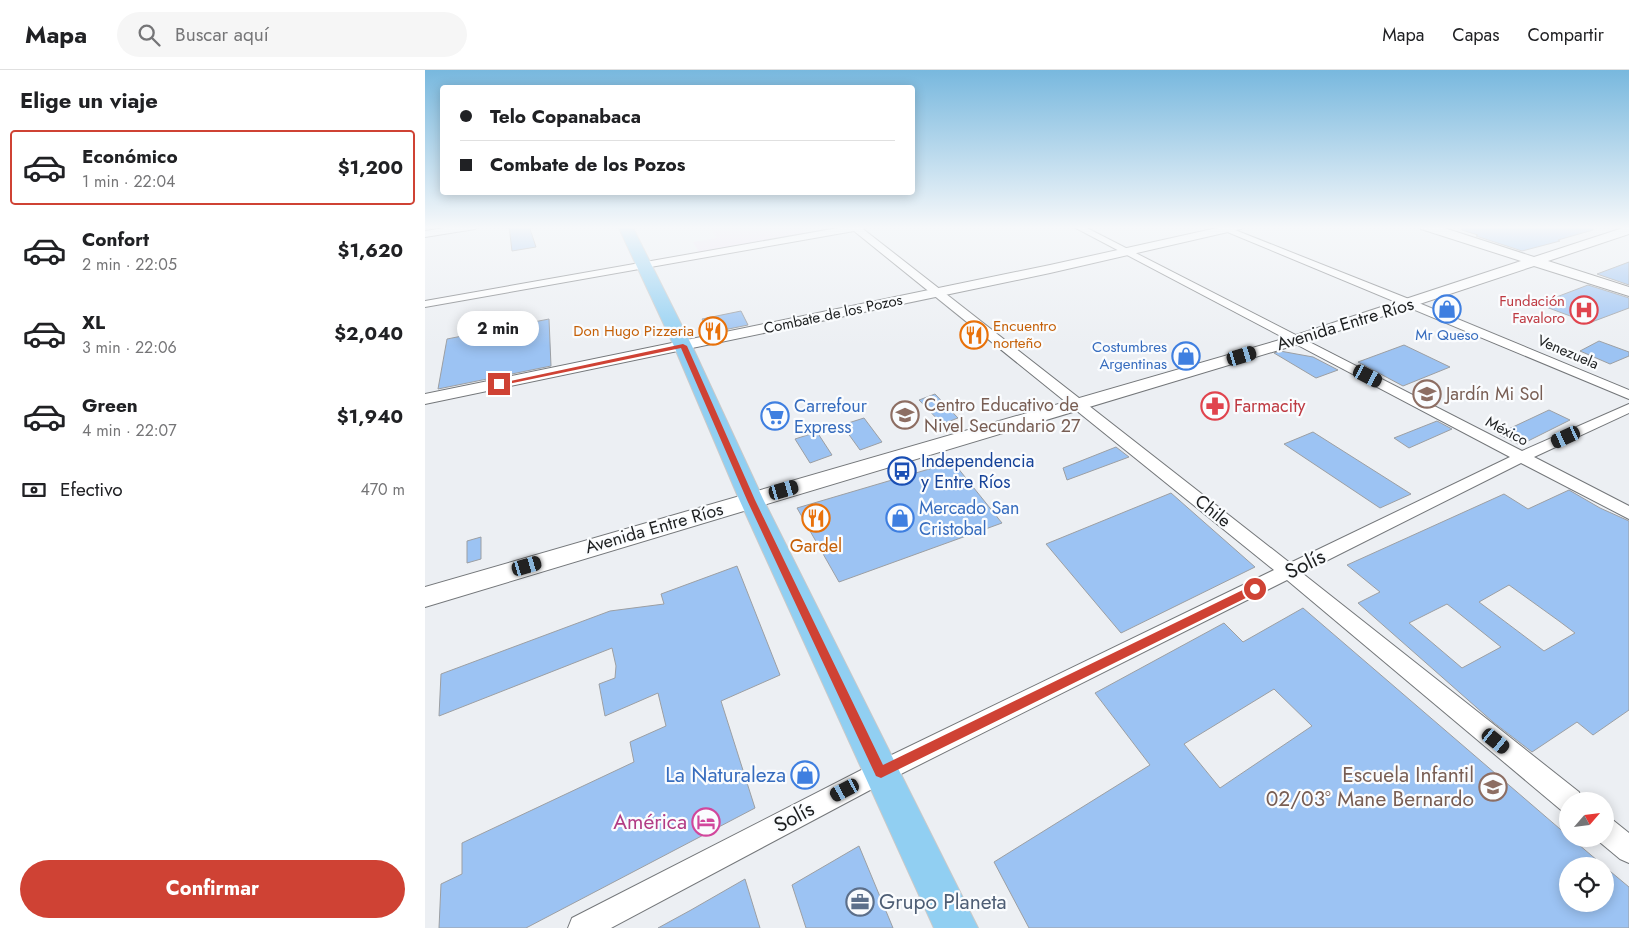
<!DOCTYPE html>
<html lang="es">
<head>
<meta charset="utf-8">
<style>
  body { margin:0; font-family:Jost,sans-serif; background:#f6f6f6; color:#202124; height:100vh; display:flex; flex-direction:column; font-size:19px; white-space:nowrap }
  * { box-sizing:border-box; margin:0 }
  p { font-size:16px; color:#757577 }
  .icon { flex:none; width:28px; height:28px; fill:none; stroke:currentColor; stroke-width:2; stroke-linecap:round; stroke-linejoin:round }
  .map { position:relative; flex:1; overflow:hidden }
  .drawer { display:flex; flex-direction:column; background:#fff; width:425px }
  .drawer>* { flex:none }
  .guide { position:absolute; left:15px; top:15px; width:475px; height:110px; border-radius:5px; box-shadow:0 2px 12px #0003; display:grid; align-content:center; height:110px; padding:0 20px; background:#fff }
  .needle { width:32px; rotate:62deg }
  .tools { position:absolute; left:1134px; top:722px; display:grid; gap:10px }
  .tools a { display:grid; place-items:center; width:55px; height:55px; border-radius:50%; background:#fff; box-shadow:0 2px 12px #0003; font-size:25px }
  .end { position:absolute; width:22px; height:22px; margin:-11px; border:6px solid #cf4234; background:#fff; box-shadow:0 0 0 2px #fff }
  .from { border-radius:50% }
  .bubble { position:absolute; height:35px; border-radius:18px; background:#fff; box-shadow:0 2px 12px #0003; font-size:16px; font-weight:700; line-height:35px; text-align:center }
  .car { position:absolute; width:15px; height:30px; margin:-15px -8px; border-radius:6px; box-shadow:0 0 4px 1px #0007; background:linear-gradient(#222 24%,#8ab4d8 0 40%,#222 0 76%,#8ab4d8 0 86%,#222 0) }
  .guide b { display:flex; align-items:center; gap:18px; height:48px; font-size:19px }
  .guide b+b { border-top:1px solid #e0e0e0 }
  .guide i { width:12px; height:12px; background:#202124 }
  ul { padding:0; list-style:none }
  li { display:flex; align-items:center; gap:15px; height:75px; margin:0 10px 8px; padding:0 10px; border:2px solid transparent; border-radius:5px }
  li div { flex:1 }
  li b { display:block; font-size:19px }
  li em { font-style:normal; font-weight:700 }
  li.on { border-color:#cf4234 }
  li>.icon { width:45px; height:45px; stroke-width:1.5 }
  h2 { padding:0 20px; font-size:22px; line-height:60px }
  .pay { display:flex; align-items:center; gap:12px; height:55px; padding:0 20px; font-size:19px }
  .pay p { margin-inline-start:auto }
  .button { display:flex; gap:10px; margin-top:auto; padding:10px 20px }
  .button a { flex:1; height:58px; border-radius:30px; background:#cf4234; color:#fff; font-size:20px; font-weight:700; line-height:58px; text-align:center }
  header { display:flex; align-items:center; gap:30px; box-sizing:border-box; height:70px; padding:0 25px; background:#fff; border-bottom:1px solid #e0e0e0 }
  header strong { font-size:24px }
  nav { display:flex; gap:28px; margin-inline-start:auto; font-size:18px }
  .search { width:350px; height:45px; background:#f6f6f6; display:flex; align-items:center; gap:12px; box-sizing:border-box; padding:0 18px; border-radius:28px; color:#757577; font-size:19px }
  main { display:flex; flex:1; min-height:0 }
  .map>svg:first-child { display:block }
  .education { fill:#eedff1 }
  .building { fill:#9cc3f3; stroke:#9c9fa3; fill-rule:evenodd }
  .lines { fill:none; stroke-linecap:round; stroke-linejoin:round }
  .minor-casing { stroke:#74777a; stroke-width:2 }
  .tertiary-casing { stroke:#74777a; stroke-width:2 }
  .secondary-casing { stroke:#74777a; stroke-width:2 }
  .primary-casing { stroke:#c9c9c9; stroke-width:2 }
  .minor { fill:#fff; fill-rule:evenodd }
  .tertiary { fill:#fff; fill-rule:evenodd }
  .secondary { fill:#fff; fill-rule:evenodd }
  .primary { fill:#91cff2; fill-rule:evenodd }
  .route { fill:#cf4234 }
  .labels { text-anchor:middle; stroke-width:4.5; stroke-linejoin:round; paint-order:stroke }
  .far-health-label { font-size:15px; fill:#be3a42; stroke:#fafcfe; text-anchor:end }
  .far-street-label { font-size:15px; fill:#1d1f20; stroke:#fafcfe }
  .far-food-label { font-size:15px; fill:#c56008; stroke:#fafcfe; text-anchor:start }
  .far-shop-label { font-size:15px; fill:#366cbe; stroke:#fafcfe }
  .street-label { font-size:18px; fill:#1d1f20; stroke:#fafcfe }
  .education-label { font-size:18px; fill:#785e54; stroke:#fafcfe; text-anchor:start }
  .shop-label { font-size:18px; fill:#366cbe; stroke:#fafcfe; text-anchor:start }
  .health-label { font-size:18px; fill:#be3a42; stroke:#fafcfe; text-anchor:start }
  .transit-label { font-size:18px; fill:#164399; stroke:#fafcfe; text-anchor:start }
  .food-label { font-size:18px; fill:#c56008; stroke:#fafcfe }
  .near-street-label { font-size:21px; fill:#1d1f20; stroke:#fafcfe }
  .near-shop-label { font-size:21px; fill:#366cbe; stroke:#fafcfe; text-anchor:end }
  .near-education-label { font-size:21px; fill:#785e54; stroke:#fafcfe; text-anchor:end }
  .near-hotel-label { font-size:21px; fill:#b23c85; stroke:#fafcfe; text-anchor:end }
  .near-service-label { font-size:21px; fill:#4e5e75; stroke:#fafcfe; text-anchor:start }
</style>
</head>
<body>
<header>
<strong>Mapa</strong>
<div class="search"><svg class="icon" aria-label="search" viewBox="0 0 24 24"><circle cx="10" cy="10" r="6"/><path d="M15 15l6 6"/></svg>Buscar aquí</div>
<nav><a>Mapa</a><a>Capas</a><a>Compartir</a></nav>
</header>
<main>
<section class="drawer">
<h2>Elige un viaje</h2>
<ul>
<li class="on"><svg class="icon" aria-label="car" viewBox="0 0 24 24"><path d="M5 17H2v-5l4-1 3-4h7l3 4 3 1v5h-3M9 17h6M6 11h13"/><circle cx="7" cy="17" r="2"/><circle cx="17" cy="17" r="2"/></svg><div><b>Económico</b><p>1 min · 22:04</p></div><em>$1,200</em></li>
<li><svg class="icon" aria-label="car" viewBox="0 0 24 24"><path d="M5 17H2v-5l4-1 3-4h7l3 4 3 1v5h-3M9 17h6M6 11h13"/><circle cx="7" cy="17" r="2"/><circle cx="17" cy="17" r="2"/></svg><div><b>Confort</b><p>2 min · 22:05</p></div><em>$1,620</em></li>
<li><svg class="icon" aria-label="car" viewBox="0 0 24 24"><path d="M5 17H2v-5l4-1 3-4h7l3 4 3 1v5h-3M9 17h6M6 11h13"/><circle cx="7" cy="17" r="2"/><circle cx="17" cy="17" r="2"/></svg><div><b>XL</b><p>3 min · 22:06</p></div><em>$2,040</em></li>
<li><svg class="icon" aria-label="car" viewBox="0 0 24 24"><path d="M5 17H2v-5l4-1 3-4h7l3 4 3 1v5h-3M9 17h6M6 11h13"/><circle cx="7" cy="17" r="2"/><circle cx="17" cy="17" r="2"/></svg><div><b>Green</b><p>4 min · 22:07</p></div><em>$1,940</em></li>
</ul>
<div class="pay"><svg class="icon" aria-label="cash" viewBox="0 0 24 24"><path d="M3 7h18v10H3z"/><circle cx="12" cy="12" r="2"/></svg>Efectivo<p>470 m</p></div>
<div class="button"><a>Confirmar</a></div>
</section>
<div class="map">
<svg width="1204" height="858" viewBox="0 0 1204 858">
  <rect width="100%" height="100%" fill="#eceff3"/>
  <!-- education -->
  <path class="education" d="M294,156H391L377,159L381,163L274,182L268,172L292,168L285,158Z"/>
  <!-- building -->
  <path class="building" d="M84,156H104L111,177L87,181Z
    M1037,156H1167L1168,160L1133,170L1135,171L1097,181L1051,166L1053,165L1037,160Z
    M1204,192V215L1172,204Z
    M1163,215L1204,228V238L1164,253L1113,234Z
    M316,241L323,255L289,262L284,261L277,249Z
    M124,249L126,296L13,319L22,269Z
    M1174,271L1204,282V286L1185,294L1155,281Z
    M979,275L1025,297L978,316L933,292Z
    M855,281L888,287L913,300L891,308L849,283Z
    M510,324L533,348L517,354L494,330Z
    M1124,340L1145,350L1095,375L1073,364Z
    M439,348L457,372L435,380L417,355Z
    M1012,351L1027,359L984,378L969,368Z
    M392,362L407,385L385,393L370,369Z
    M888,362L986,424L955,438L859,374Z
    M691,377L704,387L642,410L638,398Z
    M528,392L577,453L414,512L372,438Z
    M1144,420L1175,438L1204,451V640L1168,665L1152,652L1107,682L1068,652L933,533L955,522L922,495L1079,424L1103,439ZM1084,515L1134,551L1150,563L1119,581L1054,532ZM1022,534L1031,541L1076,577L1037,598L984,553Z
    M746,423L830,497L696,563L621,474Z
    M56,467V489L42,493V471Z
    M312,496L355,605L296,631L330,738L101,858H14L16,814L37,804V773L209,692L205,672L241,656L233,623L180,646L174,614L190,608L191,596L187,578L14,646L16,604L185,541L239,534L236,524Z
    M878,538L1142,765V769H1147L1179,796H1142V834H1180V797L1204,817V858H604L569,792L725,695L670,623L799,553L818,572ZM849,619L887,656L795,718L759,674Z
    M434,776L468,858H381L367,815Z
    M320,809L335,858H233L266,840Z"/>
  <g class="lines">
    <!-- minor casing -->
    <g class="minor-casing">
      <path id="minor" d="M33,156H54L50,159L0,167V161Z
        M424,156H441L438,159L865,493L1085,387L647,156H658L1097,381L1204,334V343L1109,387L1204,436V449L1096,393L877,503L1154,722L1157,731H1142V742L1136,740L862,510L464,710L186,858H143L147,848L448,694L849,500L429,161L0,237V231Z
        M788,156H800L989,231L1204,320V329Z
        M1180,747L1189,751L1204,763V793L1195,789L1171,769H1180Z"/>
    </g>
    <!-- tertiary casing -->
    <g class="tertiary-casing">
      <path id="tertiary" d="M801,156H821L816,159L625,203L0,334V324L625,195Z"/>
    </g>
    <!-- secondary casing -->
    <g class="secondary-casing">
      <path id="secondary" d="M994,156H1013L1109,187L1204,156V164L1123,191L1204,217V226L1109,196L877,273L0,537V517L865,267L1096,191L996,159Z"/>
    </g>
    <!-- primary casing -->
    <g class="primary-casing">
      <path id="primary" d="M193,156H207L267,276L338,429L553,858H509L314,429L249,276Z"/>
    </g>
    <!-- minor -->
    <use href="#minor" class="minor"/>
    <!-- tertiary -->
    <use href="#tertiary" class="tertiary"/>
    <!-- secondary -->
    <use href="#secondary" class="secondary"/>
    <!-- primary -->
    <use href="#primary" class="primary"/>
  </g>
  <!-- sky -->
  <linearGradient id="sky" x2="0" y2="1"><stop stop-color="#78b8de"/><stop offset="0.57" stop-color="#f6f8fa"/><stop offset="1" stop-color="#f6f8fa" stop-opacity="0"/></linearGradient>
  <rect width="1204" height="276" fill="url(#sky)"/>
  <!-- route -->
  <path class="route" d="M258,274L262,276L330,430L458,695L826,516H833L834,519L833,522L460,706L456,708L451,706L322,430L256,278L74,316L71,314Z"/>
  <!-- icons -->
  <defs>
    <g id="shop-ring" transform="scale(1.4375)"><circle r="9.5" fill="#fafcfe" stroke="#3f7fe0" stroke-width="1.5"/><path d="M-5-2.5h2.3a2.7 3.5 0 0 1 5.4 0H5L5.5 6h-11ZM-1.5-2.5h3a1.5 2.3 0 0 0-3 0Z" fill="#3f7fe0"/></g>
    <g id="hospital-ring" transform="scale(1.4375)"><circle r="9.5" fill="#fafcfe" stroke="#e0444e" stroke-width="1.5"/><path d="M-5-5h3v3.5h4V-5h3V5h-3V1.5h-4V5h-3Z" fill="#e0444e"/></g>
    <g id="restaurant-ring" transform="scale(1.4375)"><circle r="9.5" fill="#fafcfe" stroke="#e8710a" stroke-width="1.5"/><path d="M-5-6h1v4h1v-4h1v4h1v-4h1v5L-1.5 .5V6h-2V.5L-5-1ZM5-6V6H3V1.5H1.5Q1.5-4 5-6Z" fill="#e8710a"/></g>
    <g id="school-ring" transform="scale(1.4375)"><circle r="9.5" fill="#fafcfe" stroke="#8d6e63" stroke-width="1.5"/><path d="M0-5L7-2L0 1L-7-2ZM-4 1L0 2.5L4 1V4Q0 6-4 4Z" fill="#8d6e63"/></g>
    <g id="pharmacy-ring" transform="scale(1.4375)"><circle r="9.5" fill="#fafcfe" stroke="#e0444e" stroke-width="1.5"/><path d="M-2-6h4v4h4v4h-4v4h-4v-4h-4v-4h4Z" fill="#e0444e"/></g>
    <g id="supermarket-ring" transform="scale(1.4375)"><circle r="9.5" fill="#fafcfe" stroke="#3f7fe0" stroke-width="1.5"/><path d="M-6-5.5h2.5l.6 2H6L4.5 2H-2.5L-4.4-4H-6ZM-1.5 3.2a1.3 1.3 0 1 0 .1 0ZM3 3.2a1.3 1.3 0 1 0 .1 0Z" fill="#3f7fe0"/></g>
    <g id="bus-ring" transform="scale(1.4375)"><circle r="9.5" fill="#fafcfe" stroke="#1a4fb4" stroke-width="1.5"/><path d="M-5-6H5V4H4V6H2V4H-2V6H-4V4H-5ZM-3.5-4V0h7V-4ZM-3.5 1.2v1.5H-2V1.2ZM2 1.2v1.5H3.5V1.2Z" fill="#1a4fb4"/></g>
    <g id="hotel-ring" transform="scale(1.4375)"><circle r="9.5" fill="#fafcfe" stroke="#d1479c" stroke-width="1.5"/><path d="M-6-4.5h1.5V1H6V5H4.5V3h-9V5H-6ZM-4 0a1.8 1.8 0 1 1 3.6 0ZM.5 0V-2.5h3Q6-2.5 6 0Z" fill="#d1479c"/></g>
    <g id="office-ring" transform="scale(1.4375)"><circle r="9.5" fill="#fafcfe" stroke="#5c6f8a" stroke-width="1.5"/><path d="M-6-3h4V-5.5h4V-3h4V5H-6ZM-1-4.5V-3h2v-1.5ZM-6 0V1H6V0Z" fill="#5c6f8a"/></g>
  </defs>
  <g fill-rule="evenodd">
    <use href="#shop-ring" x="1022" y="239"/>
    <use href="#hospital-ring" x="1159" y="240"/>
    <use href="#restaurant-ring" x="288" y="261"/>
    <use href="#restaurant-ring" x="549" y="265"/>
    <use href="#shop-ring" x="761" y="286"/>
    <use href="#school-ring" x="1002" y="324"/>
    <use href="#pharmacy-ring" x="790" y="336"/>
    <use href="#school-ring" x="480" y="345"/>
    <use href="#supermarket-ring" x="350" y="346"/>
    <use href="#bus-ring" x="477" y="401"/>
    <use href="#restaurant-ring" x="391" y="448"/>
    <use href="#shop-ring" x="475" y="448"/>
    <use href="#shop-ring" x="380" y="705"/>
    <use href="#school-ring" x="1068" y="717"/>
    <use href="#hotel-ring" x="281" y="752"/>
    <use href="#office-ring" x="435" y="832"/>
  </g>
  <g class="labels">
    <!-- far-health labels -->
    <g class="far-health-label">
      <text x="1140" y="236">Fundación<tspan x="1140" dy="17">Favaloro</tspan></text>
    </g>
    <!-- far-street labels -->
    <g class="far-street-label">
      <text transform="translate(408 244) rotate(-12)" y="5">Combate de los Pozos</text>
      <text transform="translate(1143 282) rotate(23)" y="5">Venezuela</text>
      <text transform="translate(1082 361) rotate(28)" y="5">México</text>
    </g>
    <!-- far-food labels -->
    <g class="far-food-label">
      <text x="568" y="261">Encuentro<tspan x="568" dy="17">norteño</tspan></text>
      <text x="269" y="266" text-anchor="end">Don Hugo Pizzeria</text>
    </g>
    <!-- far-shop labels -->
    <g class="far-shop-label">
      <text x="1022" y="270">Mr Queso</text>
      <text x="742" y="282" text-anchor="end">Costumbres<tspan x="742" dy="17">Argentinas</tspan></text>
    </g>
    <!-- street labels -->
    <g class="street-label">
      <text transform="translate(920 254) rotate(-17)" y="6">Avenida Entre Ríos</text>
      <text transform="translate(788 441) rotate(39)" y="6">Chile</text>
      <text transform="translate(229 458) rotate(-16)" y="6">Avenida Entre Ríos</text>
    </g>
    <!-- education labels -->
    <g class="education-label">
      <text x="1021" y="330">Jardín Mi Sol</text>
      <text x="499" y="341">Centro Educativo de<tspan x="499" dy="21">Nivel Secundario 27</tspan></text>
    </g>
    <!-- shop labels -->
    <g class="shop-label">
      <text x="369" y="342">Carrefour<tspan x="369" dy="21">Express</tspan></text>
      <text x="494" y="444">Mercado San<tspan x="494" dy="21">Cristobal</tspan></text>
    </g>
    <!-- health labels -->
    <g class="health-label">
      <text x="809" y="342">Farmacity</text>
    </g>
    <!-- transit labels -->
    <g class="transit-label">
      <text x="496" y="397">Independencia<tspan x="496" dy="21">y Entre Ríos</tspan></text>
    </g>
    <!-- food labels -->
    <g class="food-label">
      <text x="391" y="482">Gardel</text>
    </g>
    <!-- near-street labels -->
    <g class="near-street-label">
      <text transform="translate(880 494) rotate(-26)" y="7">Solís</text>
      <text transform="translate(369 747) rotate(-28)" y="7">Solís</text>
    </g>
    <!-- near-shop labels -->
    <g class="near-shop-label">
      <text x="361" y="712">La Naturaleza</text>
    </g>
    <!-- near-education labels -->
    <g class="near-education-label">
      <text x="1049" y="712">Escuela Infantil<tspan x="1049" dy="24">02/03° Mane Bernardo</tspan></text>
    </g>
    <!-- near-hotel labels -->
    <g class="near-hotel-label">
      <text x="262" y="759">América</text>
    </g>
    <!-- near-service labels -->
    <g class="near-service-label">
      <text x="454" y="839">Grupo Planeta</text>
    </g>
  </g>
</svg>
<div class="tools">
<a><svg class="needle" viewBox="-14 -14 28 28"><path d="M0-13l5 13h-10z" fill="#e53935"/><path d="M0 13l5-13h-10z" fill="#757577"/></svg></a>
<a><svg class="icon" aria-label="locate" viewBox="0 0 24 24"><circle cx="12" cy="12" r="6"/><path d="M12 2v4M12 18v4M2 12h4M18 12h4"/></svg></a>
</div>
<i class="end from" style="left:830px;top:519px"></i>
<i class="end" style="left:74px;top:314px"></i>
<div class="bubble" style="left:32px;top:241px;width:82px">2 min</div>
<i class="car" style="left:817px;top:286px;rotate:73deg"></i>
<i class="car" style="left:943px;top:306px;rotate:117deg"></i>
<i class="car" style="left:1141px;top:367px;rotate:245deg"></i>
<i class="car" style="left:359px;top:420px;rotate:74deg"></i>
<i class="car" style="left:102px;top:496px;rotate:74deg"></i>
<i class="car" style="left:1071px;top:671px;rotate:129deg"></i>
<i class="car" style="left:420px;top:720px;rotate:242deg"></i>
<div class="guide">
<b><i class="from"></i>Telo Copanabaca</b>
<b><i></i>Combate de los Pozos</b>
</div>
</div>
</main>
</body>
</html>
